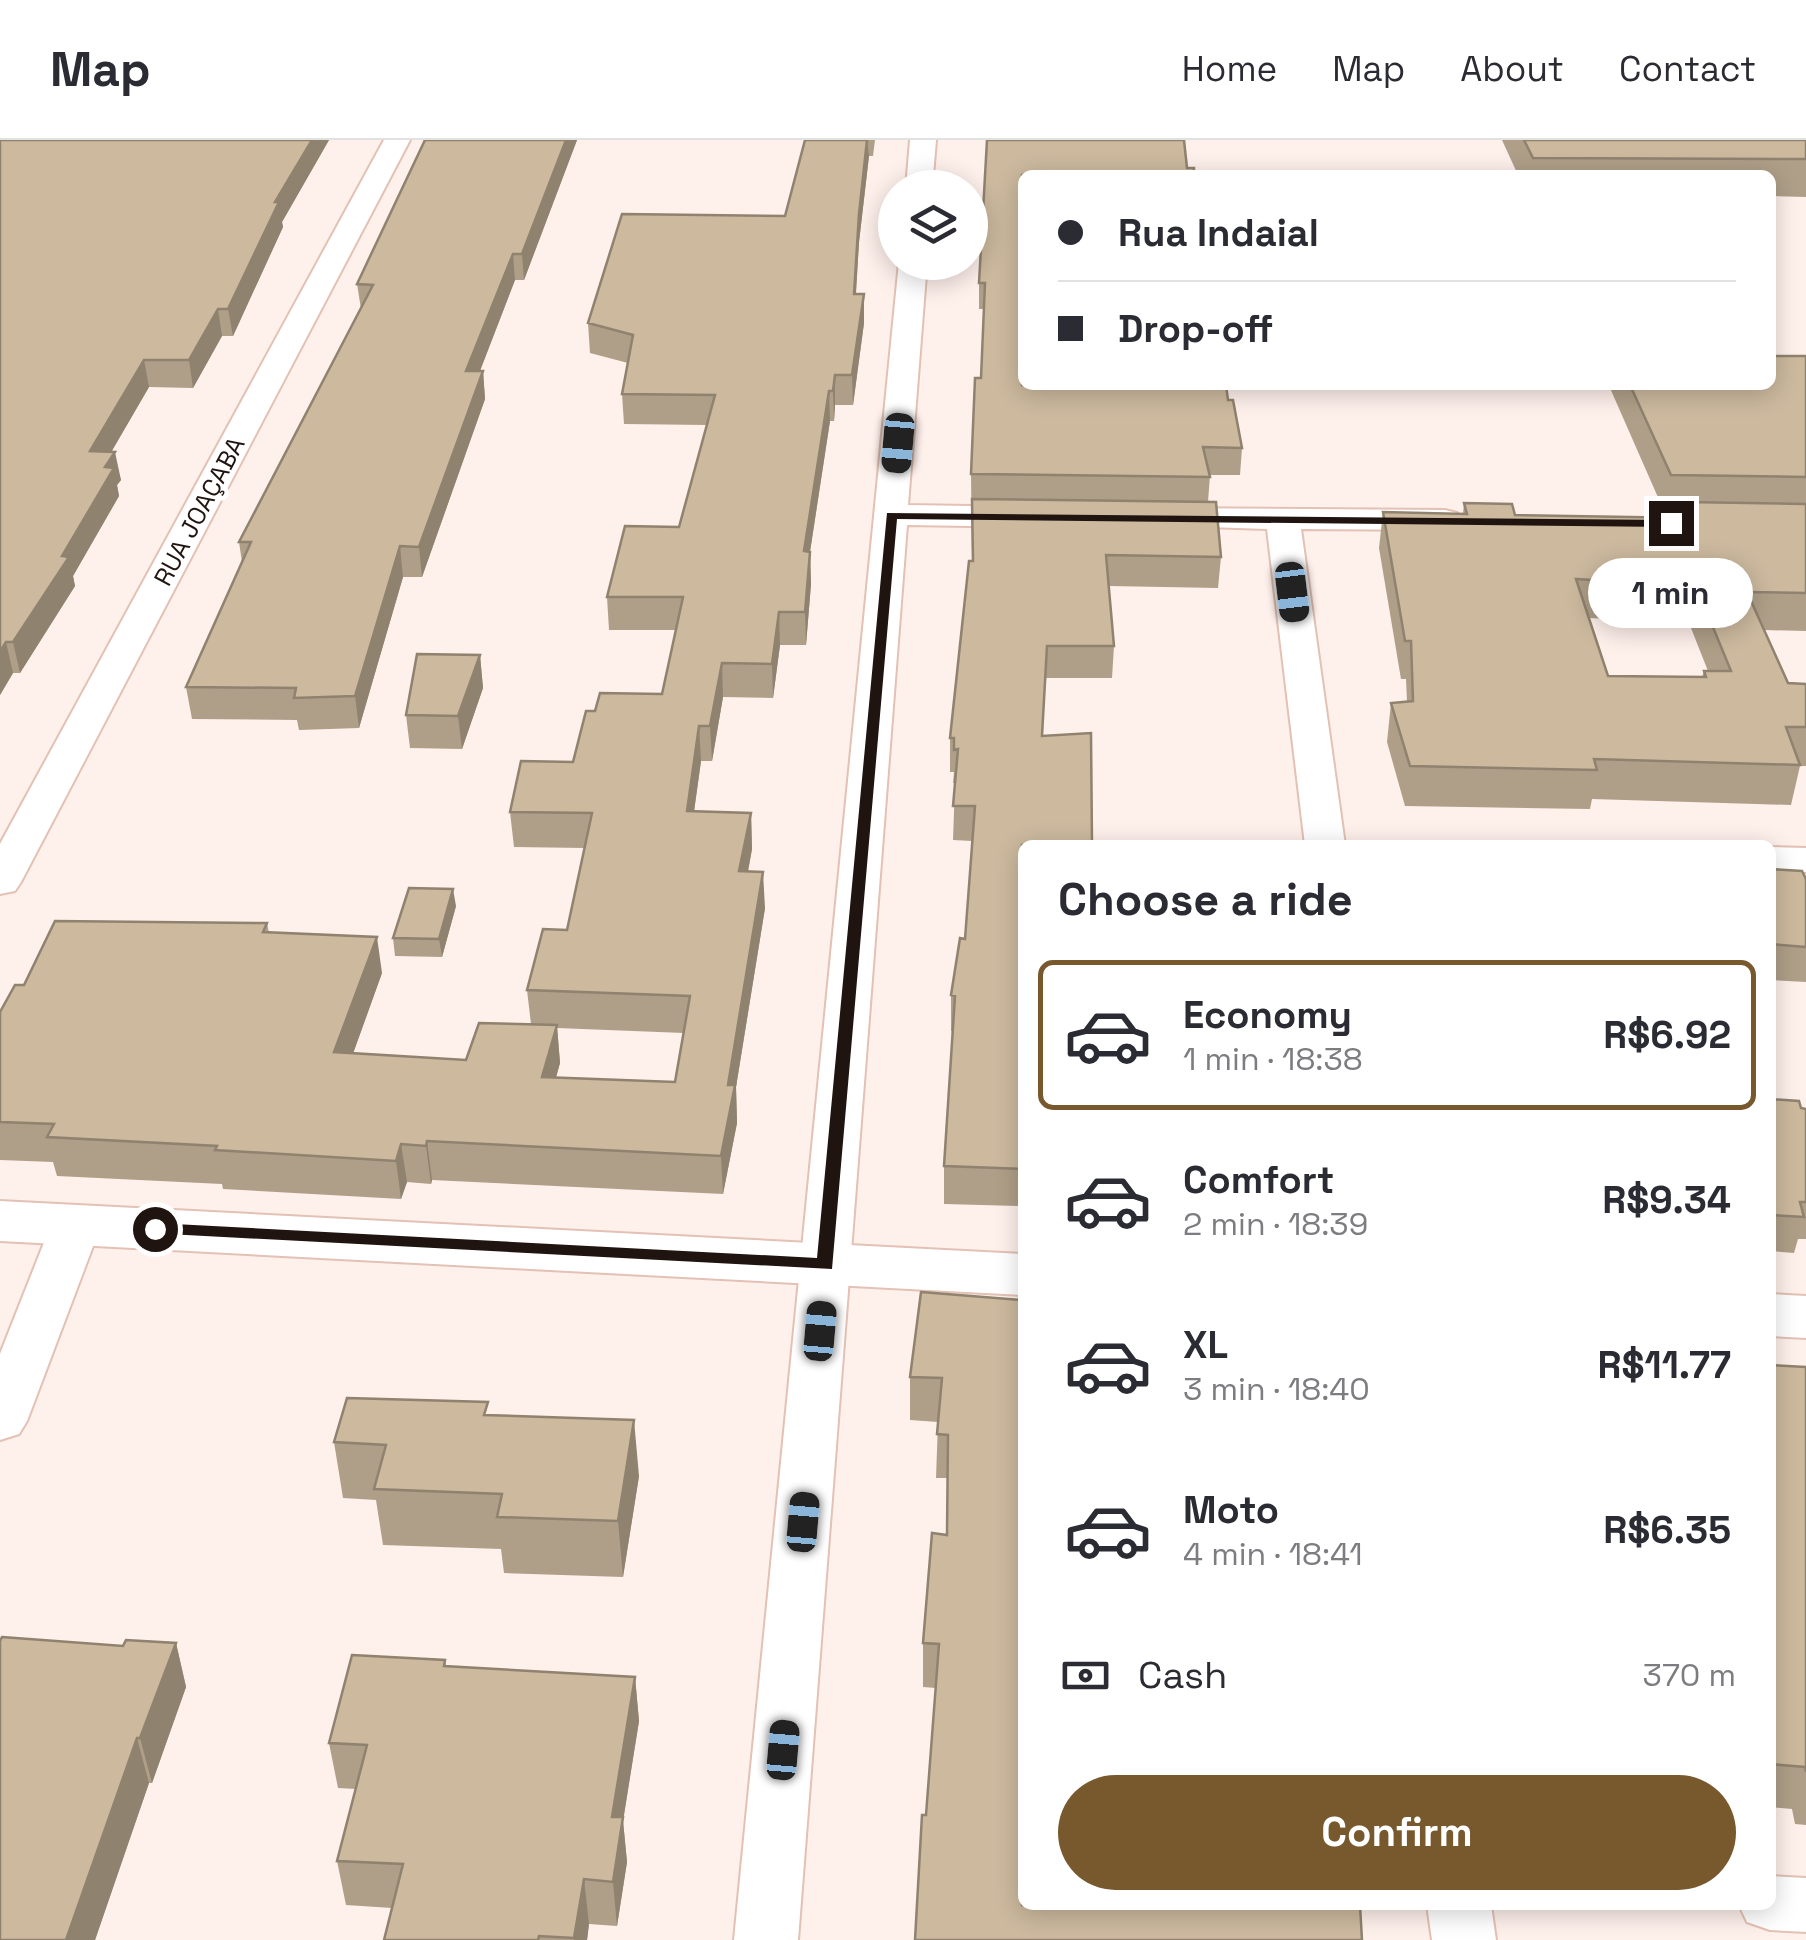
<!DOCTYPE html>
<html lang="en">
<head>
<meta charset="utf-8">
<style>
  body { margin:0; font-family:"Space Grotesk",sans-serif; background:#f2f2f3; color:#2b2b33; height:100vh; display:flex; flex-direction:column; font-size:38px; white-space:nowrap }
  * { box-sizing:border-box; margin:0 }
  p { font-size:32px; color:#7c7c81 }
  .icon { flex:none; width:55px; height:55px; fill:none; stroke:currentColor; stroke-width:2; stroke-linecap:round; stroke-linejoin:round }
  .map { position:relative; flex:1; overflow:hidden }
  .details { position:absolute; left:1018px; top:700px; width:758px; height:1070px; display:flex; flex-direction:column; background:#fff; border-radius:15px; box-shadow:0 5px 25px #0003 }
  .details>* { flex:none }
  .top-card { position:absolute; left:1018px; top:30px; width:758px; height:220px; border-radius:15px; box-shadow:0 5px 25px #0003; display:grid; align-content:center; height:220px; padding:0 40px; background:#fff }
  .controls { position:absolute; left:878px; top:30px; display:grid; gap:20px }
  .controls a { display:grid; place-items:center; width:110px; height:110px; border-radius:50%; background:#fff; box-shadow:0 5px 25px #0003; font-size:50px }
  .end { position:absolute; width:45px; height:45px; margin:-22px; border:12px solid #201410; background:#fff; box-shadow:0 0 0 5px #fff }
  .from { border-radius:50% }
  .bubble { position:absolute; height:70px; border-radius:35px; background:#fff; box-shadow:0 5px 25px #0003; font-size:32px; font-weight:700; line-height:70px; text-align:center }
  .car { position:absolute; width:30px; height:60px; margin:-30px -15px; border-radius:12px; box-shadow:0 0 8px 2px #0007; background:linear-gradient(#222 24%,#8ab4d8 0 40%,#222 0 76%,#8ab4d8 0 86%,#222 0) }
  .top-card b { display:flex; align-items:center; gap:35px; height:95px; font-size:38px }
  .top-card b+b { border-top:2px solid #e1e1e2 }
  .top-card i { width:25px; height:25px; background:#2b2b33 }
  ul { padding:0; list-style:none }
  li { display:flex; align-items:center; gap:30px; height:150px; margin:0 20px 15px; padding:0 20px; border:5px solid transparent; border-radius:15px }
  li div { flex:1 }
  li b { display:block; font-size:38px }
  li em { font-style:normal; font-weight:700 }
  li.current { border-color:#78592e }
  li>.icon { width:90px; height:90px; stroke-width:1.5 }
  h2 { padding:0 40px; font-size:45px; line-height:120px }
  .pay { display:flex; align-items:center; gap:25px; height:110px; padding:0 40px; font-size:38px }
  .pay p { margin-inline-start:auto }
  .primary-button { display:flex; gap:20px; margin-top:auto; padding:20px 40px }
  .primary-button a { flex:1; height:115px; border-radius:60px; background:#78592e; color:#fff; font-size:40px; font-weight:700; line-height:115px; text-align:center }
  header { display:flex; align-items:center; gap:60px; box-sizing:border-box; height:140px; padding:0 50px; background:#fff; border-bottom:2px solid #e1e1e2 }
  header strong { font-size:48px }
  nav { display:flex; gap:55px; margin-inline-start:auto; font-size:35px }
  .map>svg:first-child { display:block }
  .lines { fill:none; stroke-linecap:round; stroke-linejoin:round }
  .minor-casing { stroke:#e3c1b4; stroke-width:4 }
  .tertiary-casing { stroke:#e3c1b4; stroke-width:4 }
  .minor { fill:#fff; fill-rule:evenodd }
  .tertiary { fill:#fff; fill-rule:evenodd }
  .wall { fill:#af9f88; fill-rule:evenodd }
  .shaded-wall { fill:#8f826f }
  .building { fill:#ccb99e; stroke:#8f826f; stroke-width:2.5; fill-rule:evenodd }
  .route { fill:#201410 }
  .labels { text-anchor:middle; stroke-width:9; stroke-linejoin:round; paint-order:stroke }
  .far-street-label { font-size:25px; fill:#201410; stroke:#fff }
</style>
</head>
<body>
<header>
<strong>Map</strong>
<nav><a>Home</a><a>Map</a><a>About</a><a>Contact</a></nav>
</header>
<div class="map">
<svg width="1806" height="1800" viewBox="0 0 1806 1800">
  <rect width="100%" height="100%" fill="#fef0eb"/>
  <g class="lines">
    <!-- minor casing -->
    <g class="minor-casing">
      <path id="minor" d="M384,0H410L21,742L15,751L0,754V704Z
        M910,0H936L932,48H906Z
        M899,122H927L908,365L1030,367L1042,370L1047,377L1042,384L1030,387L907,385L798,1800H734Z
        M1159,368L1445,370L1457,373L1462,380L1457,387L1445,390L1301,389L1345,705H1305L1267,389L1147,385L1142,378L1147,371Z
        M1770,707L1806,708V732L1770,731Z
        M76,1069L93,1074L101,1085L27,1281L19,1294L0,1300V1214L51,1085L59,1074Z
        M1770,1736L1806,1738V1792L1770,1790L1747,1782L1739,1765H1770Z
        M1427,1765H1491L1496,1800H1432Z"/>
    </g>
    <!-- tertiary casing -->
    <g class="tertiary-casing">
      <path id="tertiary" d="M0,1061L1022,1114V1155L0,1101Z
        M1770,1154L1806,1156V1198L1770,1196Z"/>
    </g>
    <!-- minor -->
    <use href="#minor" class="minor"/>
    <!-- tertiary -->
    <use href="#tertiary" class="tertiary"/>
  </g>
  <!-- wall -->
  <path class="wall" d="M0,0H329L282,82L283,87L233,196H222L193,248L149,247L111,312L121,340L117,345L119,356L73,436L75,446L20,533H13L0,555Z
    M425,0H577L524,140H515L480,231H483L485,259L422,437H403L359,588L299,590L297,580L192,579L186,547L242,422L239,402L361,169L357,144Z
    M805,0H875L873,16H869L859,102L856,154H864V183L853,265H835L834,281H830L810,412L811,444L806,505H780L773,558L723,557L712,621H701L694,672L751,673L752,709L748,732L765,768L736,947L737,983L723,1054L432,1040L431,1044L407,1042L401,1059L223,1049L222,1044L57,1036L53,1022L0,1020V872L24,845L267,783L269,793L382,833L353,913L466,920L531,884L527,850L567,790L585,708L514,707L510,672L573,622L595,571L662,554L676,490H609L607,457L679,387L707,285L624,284L622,254L628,223L590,213L588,183L785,76ZM557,888L684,893L675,942L556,938L560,923Z
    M1502,0H1806V57L1770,56V35H1518Z
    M1022,35L1228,260L1242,308L1240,335H1210L1208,362L1221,417L1218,448L1109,446L1114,506L1112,538H1046L1022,705V1066L944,1064V1026L953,891H951V855L965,799L972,701L953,700L955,643H953L954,632H950V598L972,421L971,334L981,238L984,169H979V143Z
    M1806,216V491L1764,490L1788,543L1806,544V626H1800L1791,665L1592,659L1590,669L1405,666L1387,602L1391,563L1407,562L1406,539H1401L1379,408L1383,372L1463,374L1464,363L1515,375L1681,378L1682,371H1664L1610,248L1611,245H1770ZM1589,478L1689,483L1708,531H1704L1702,537L1608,536Z
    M480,515L483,548L462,609L410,608L406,575Z
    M1770,729L1806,739V842L1770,840Z
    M456,766L442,817L395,816L393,798Z
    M1770,959L1806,969V1099H1798L1794,1113L1770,1111Z
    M1022,1160L926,1675L936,1548L923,1547V1503L947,1395L948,1338H936L938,1282L910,1280V1237Z
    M1770,1225L1806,1227V1685L1795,1684L1792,1669L1770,1667Z
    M490,1276L639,1336L623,1437L504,1433L501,1409L383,1405L376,1360L343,1358L334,1302Z
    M176,1503L186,1547L152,1643H149L95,1800H0L123,1506Z
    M445,1520L446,1526L635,1537L639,1581L623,1681L627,1722L617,1786L589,1784L587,1800H384L392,1768L346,1765L337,1721L356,1649L338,1648L329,1603Z"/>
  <!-- shaded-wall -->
  <path class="shaded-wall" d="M312,0H329L282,82L283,87L233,196L228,169L275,62Z
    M566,0H577L524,140L522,114Z
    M867,0L869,16L859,102L854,183V154L859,74Z
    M513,114L515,140L469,259L466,231Z
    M864,154V183L853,265L852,235Z
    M218,169L222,196L193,248L189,220Z
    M144,220L149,247L95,340L90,311Z
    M483,231L485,259L422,437L419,407Z
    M835,235V265L834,281L833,251Z
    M829,251L830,281L805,444L804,411Z
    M115,312L121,340L117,345L119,356L73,436L75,446L20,533L13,502L62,416L105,327Z
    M400,406L403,437L359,588L355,556Z
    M810,412L811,444L806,505L805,472Z
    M779,472L780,505L773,558L772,524Z
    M6,502L13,533L0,555V512Z
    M480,515L483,548L462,609L458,576Z
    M722,523L723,557L712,621L710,586Z
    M699,586L701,621L689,707L687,671Z
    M751,673L752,709L741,767L739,731Z
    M763,732L765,768L736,947L737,983L723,1054L721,1016L728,945Z
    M453,749L456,766L442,817L439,799Z
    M377,797L382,833L340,950L334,912Z
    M557,885L560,923L545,975L542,937Z
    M427,1001L432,1040L431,1044L426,1006Z
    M401,1004L407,1042L401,1059L396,1021Z
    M634,1280L639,1336L623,1437L618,1381Z
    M176,1503L186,1547L152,1643L140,1598Z
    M635,1537L639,1581L623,1681L627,1722L617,1786L613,1742L612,1677Z
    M137,1598L149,1643L95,1800H66Z
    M584,1739L589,1784L587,1800H574Z"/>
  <!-- building -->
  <path class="building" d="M0,0H312L275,62H279L228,169H218L189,220H144L90,311L115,312L105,327L114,328L62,416L69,417L13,502H6L0,512Z
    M425,0H566L522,114H513L466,231H483L419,407L400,406L355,556L294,558L296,548L186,547L251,402H239L373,145L357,144Z
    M805,0H867L859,74L854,154H864L852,235H835L833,251H829L804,411L810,412L805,472H779L772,524L722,523L710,586H699L687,671L751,673L739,731L763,732L728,945H735L721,1016L427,1001L426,1006L401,1004L396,1021L215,1010L217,1006L47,997L54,984L0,982V872L15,845H24L55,781L267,783L263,792L377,797L334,912L466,920L479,883L557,885L542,937L675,942L690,856L527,850L543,789L567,790L592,673L510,672L521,621L573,622L586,571H595L600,553L662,554L683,457H607L625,386L679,387L715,255L622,254L633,195L588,183L622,74L785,76Z
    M987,0H1184L1187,28H1194V35H1022V245H1226L1228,260H1233L1242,308L1203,307L1210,337L971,334L975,238H981L985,143H979Z
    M1524,0H1806V19L1533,18Z
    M1770,216H1806V337L1671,335L1630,245H1770Z
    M972,359L1216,362L1221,417L1106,415L1114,506H1047L1042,596L1091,593L1092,705H1022V1029L944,1026L955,856L951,855L960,798L965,799L975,666H953L958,609L954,610V598H950L969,421H973Z
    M1684,362L1806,364V453L1747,452L1788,543L1806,544V587H1786L1800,625L1594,619L1597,630L1410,626L1391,563L1413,561L1411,501H1405L1383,372L1467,374L1464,363L1512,364L1515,375L1691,378ZM1576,439L1696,446L1731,531H1704L1706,537L1608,536Z
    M417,514L480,515L458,576L406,575Z
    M1770,729L1802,731L1806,739V807L1770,804Z
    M409,748L453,749L439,799L393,798Z
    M1770,959L1799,961L1801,968L1806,969V1062H1800L1804,1077L1770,1075Z
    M921,1152L1022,1160V1765H1360L1362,1800H915L922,1675H926L939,1504L923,1503L932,1393L947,1395L948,1295L937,1294L942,1238L910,1237Z
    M1770,1225L1806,1227V1632L1805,1627L1770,1624Z
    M347,1258L488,1262L484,1275L634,1280L618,1381L497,1377L502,1354L374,1349L386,1305L334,1302Z
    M2,1497L123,1506L126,1500L176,1503L140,1598H137L66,1800H0V1501Z
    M352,1515L445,1520L444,1526L635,1537L612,1677H623L613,1742L584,1739L574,1798L539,1796L538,1800H384L403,1724L337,1721L367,1605L329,1603Z"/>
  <!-- route -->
  <path class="route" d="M887,373L1671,380L1677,383L1671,387L897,379L832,1129L149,1093V1085L155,1083L817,1118Z"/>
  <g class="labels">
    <!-- far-street labels -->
    <g class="far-street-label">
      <text transform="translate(199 371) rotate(-62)" y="9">RUA JOAÇABA</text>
    </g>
  </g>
</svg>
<div class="controls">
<a><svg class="icon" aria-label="layers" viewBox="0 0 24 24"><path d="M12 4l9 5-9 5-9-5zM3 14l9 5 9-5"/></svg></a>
</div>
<i class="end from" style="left:155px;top:1089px"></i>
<i class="end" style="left:1671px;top:383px"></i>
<div class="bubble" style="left:1588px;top:418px;width:165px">1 min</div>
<i class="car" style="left:898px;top:303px;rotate:185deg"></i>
<i class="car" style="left:1292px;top:452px;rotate:173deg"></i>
<i class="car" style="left:820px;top:1191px;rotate:5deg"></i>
<i class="car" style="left:803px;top:1382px;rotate:5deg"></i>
<i class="car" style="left:783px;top:1610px;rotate:5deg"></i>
<div class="top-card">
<b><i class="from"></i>Rua Indaial</b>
<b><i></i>Drop-off</b>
</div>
<section class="details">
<h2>Choose a ride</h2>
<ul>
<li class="current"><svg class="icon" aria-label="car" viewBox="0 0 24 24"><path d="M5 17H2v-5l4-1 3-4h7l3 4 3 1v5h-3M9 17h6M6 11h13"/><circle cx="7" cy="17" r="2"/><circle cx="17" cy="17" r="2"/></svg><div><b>Economy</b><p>1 min · 18:38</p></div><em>R$6.92</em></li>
<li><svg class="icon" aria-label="car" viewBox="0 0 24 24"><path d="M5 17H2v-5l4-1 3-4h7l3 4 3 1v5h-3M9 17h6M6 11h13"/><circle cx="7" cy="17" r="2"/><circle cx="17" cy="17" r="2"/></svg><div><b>Comfort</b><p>2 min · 18:39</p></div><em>R$9.34</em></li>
<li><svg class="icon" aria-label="car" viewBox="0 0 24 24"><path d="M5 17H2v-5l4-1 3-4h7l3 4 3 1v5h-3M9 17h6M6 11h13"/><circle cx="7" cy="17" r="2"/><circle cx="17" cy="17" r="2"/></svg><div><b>XL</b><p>3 min · 18:40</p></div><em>R$11.77</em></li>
<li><svg class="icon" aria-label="car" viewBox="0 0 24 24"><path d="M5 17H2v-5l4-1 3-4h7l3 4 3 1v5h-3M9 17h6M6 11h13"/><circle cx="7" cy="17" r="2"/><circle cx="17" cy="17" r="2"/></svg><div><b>Moto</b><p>4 min · 18:41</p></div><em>R$6.35</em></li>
</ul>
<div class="pay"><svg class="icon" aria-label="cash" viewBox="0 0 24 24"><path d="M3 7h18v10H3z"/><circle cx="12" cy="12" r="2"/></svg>Cash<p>370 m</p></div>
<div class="primary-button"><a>Confirm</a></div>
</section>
</div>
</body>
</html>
